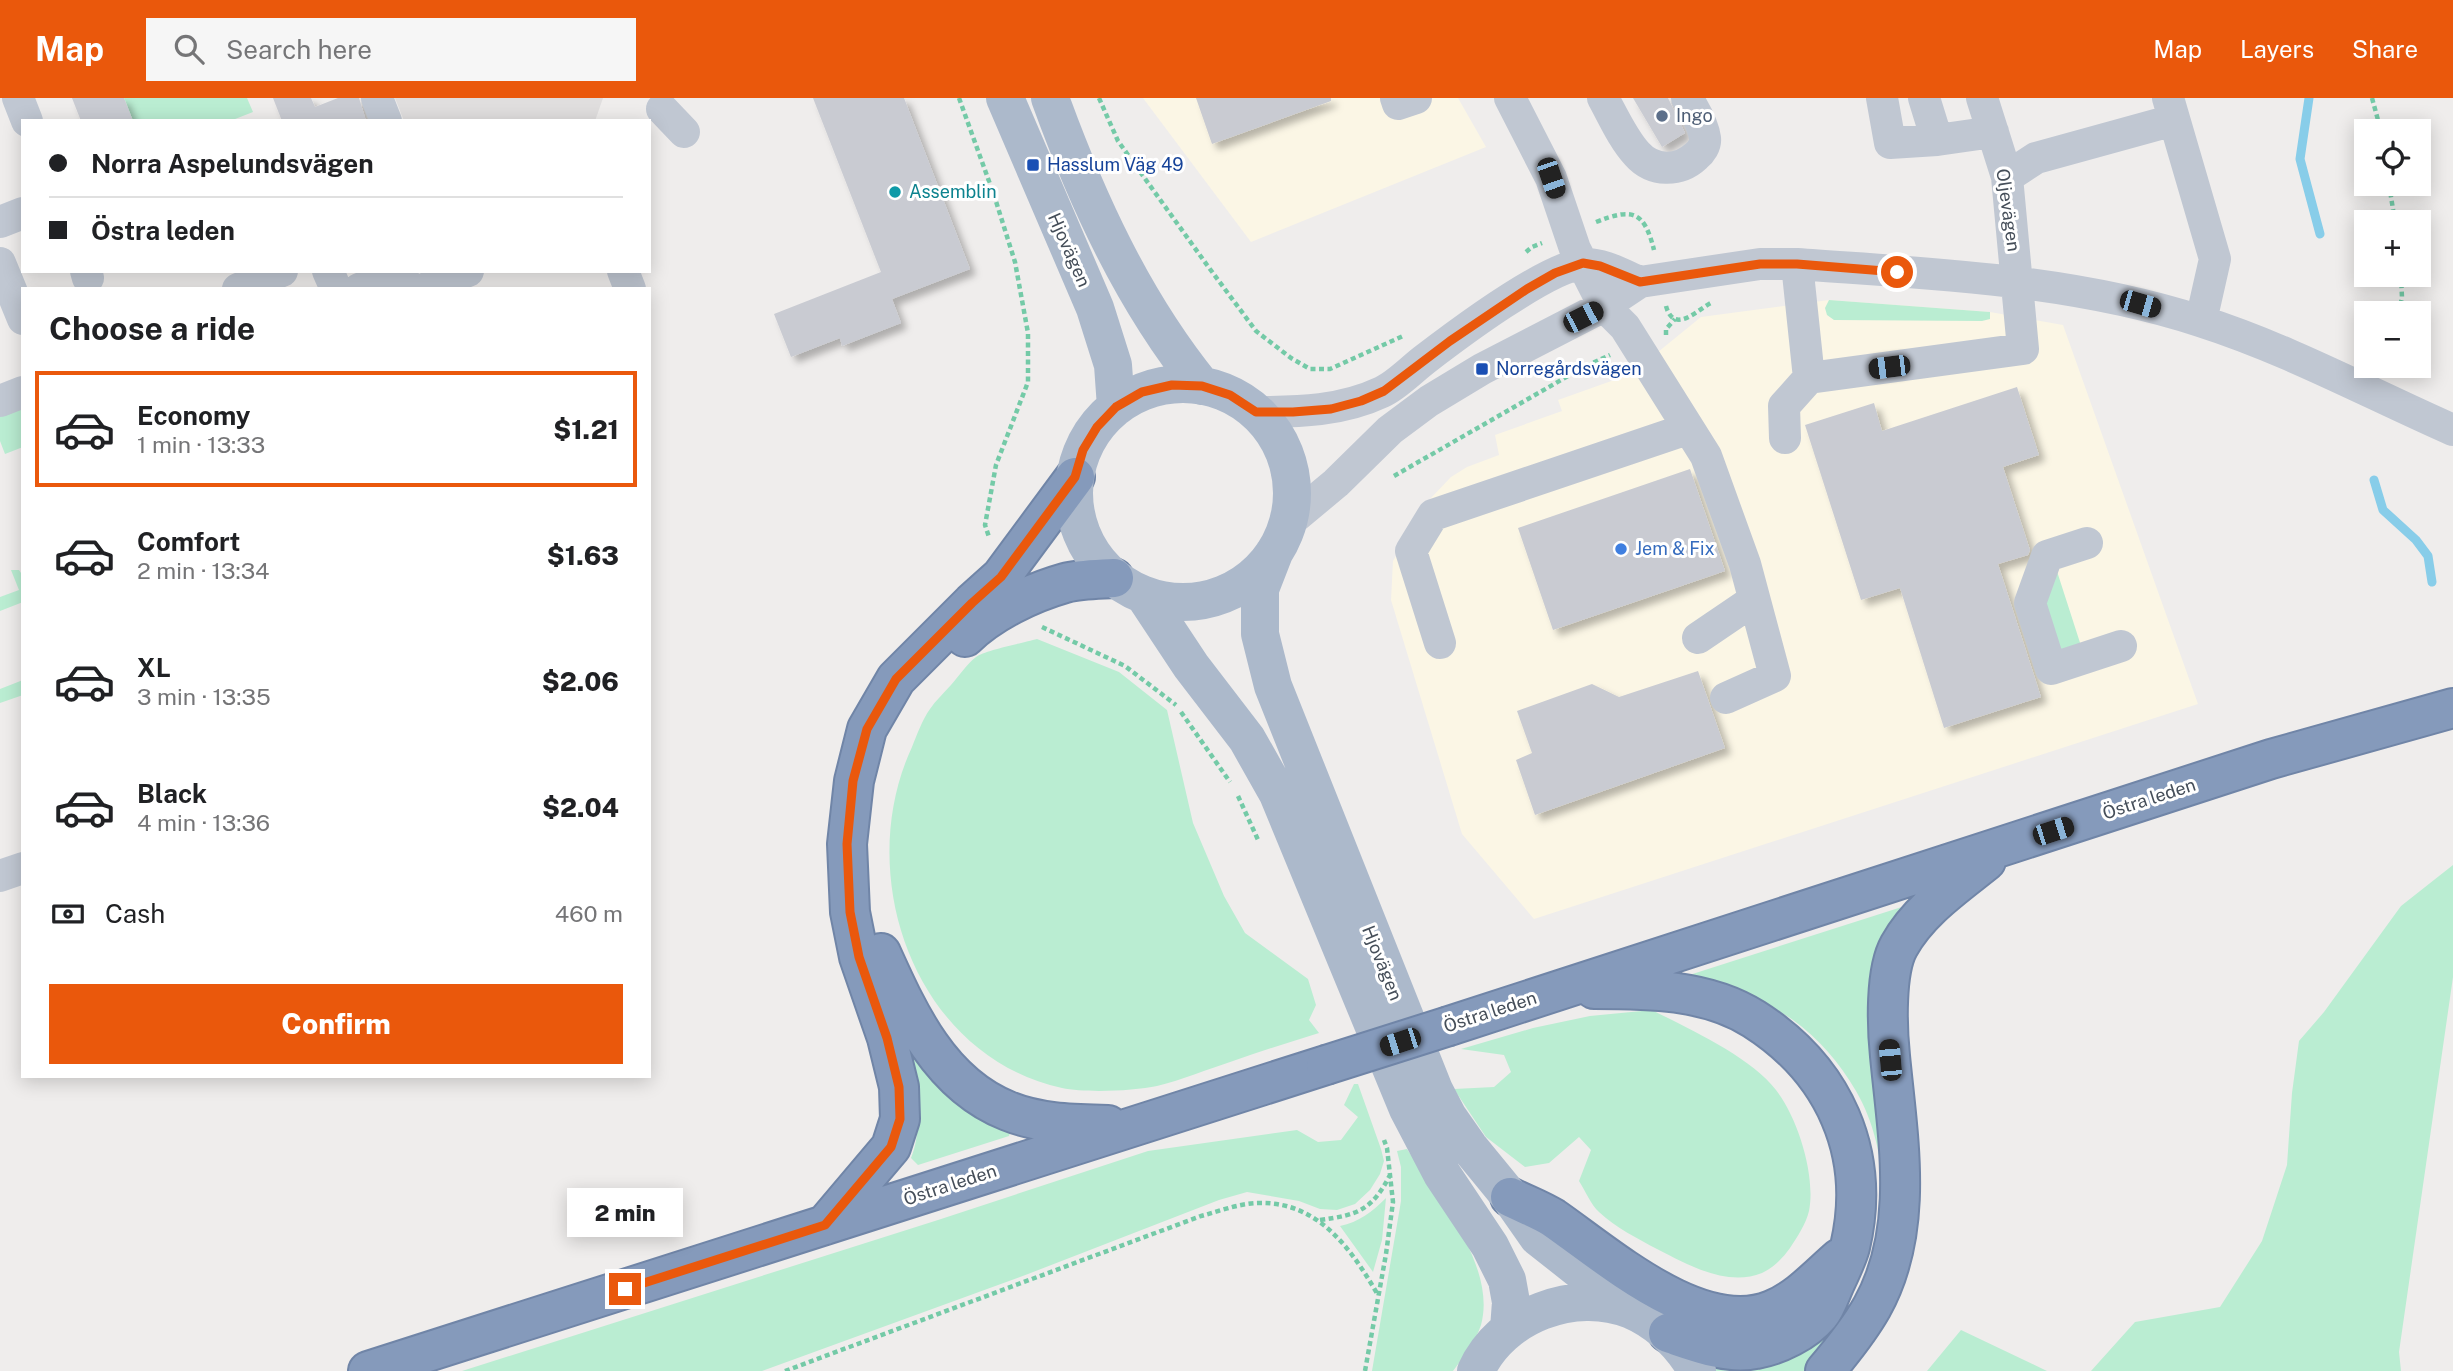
<!DOCTYPE html>
<html lang="en">
<head>
<meta charset="utf-8">
<style>
  body { margin:0; font-family:"Public Sans",sans-serif; background:#f6f6f6; color:#202124; height:100vh; display:flex; flex-direction:column; font-size:26px; white-space:nowrap }
  * { box-sizing:border-box; margin:0 }
  p { font-size:23px; color:#757577 }
  .icon { flex:none; width:38px; height:38px; fill:none; stroke:currentColor; stroke-width:2; stroke-linecap:round; stroke-linejoin:round }
  .map { position:relative; flex:1; overflow:hidden }
  .details { position:absolute; left:21px; top:189px; width:630px; height:791px; display:flex; flex-direction:column; background:#fff; border-radius:0px; box-shadow:0 4px 18px #0003 }
  .details>* { flex:none }
  .hud { position:absolute; left:21px; top:21px; width:630px; height:154px; border-radius:0px; box-shadow:0 4px 18px #0003; display:grid; align-content:center; height:154px; padding:0 28px; background:#fff }
  .fabs { position:absolute; left:2354px; top:21px; display:grid; gap:14px }
  .fabs a { display:grid; place-items:center; width:77px; height:77px; border-radius:0px; background:#fff; box-shadow:0 4px 18px #0003; font-size:35px }
  .end { position:absolute; width:32px; height:32px; margin:-16px; border:9px solid #ea580c; background:#fff; box-shadow:0 0 0 4px #fff }
  .from { border-radius:50% }
  .bubble { position:absolute; height:49px; border-radius:0px; background:#fff; box-shadow:0 4px 18px #0003; font-size:23px; font-weight:800; line-height:49px; text-align:center }
  .car { position:absolute; width:21px; height:42px; margin:-21px -10px; border-radius:9px; box-shadow:0 0 5px 2px #0007; background:linear-gradient(#222 24%,#8ab4d8 0 40%,#222 0 76%,#8ab4d8 0 86%,#222 0) }
  .hud b { display:flex; align-items:center; gap:24px; height:66px; font-size:26px }
  .hud b+b { border-top:2px solid #e0e0e0 }
  .hud i { width:18px; height:18px; background:#202124 }
  ul { padding:0; list-style:none }
  li { display:flex; align-items:center; gap:21px; height:116px; margin:0 14px 10px; padding:0 14px; border:4px solid transparent; border-radius:0px }
  li div { flex:1 }
  li b { display:block; font-size:26px }
  li em { font-style:normal; font-weight:800 }
  li.current { border-color:#ea580c }
  li>.icon { width:63px; height:63px; stroke-width:1.5 }
  h2 { padding:0 28px; font-size:32px; line-height:84px }
  .pay { display:flex; align-items:center; gap:18px; height:77px; padding:0 28px; font-size:26px }
  .pay p { margin-inline-start:auto }
  .action { display:flex; gap:14px; margin-top:auto; padding:14px 28px }
  .action a { flex:1; height:80px; border-radius:0px; background:#ea580c; color:#fff; font-size:28px; font-weight:800; line-height:80px; text-align:center }
  header { display:flex; align-items:center; gap:42px; box-sizing:border-box; height:98px; padding:0 35px; background:#ea580c; color:#fff }
  header strong { font-size:33px }
  nav { display:flex; gap:38px; margin-inline-start:auto; font-size:24px }
  .search { width:490px; height:63px; background:#f6f6f6; display:flex; align-items:center; gap:18px; box-sizing:border-box; padding:0 24px; border-radius:0px; color:#757577; font-size:26px }
  .map>svg:first-child { display:block }
  .commercial { fill:#fbf6e5 }
  .education { fill:#e0dede }
  .green { fill:#baedd2 }
  .lines { fill:none; stroke-linecap:round; stroke-linejoin:round }
  .stream { stroke:#88cde9; stroke-width:9 }
  .building { fill:#c9cbd2; filter:url(#shadow) }
  .highway-casing { stroke:#7085a7; stroke-width:42 }
  .path { stroke:#74caa7; stroke-width:4.5; stroke-dasharray:5 3.5; stroke-linecap:butt }
  .minor { stroke:#c0c7d2; stroke-width:32 }
  .major { stroke:#acb9cb; stroke-width:38 }
  .highway { stroke:#859abb; stroke-width:38 }
  .highway-bridge-casing { stroke:#7085a7; stroke-width:42; stroke-linecap:butt }
  .highway-bridge { stroke:#859abb; stroke-width:38 }
  .route { stroke:#ea580c; stroke-width:9 }
  .service-dot { fill:#5c6f8a; stroke:#fff; stroke-width:2.5 }
  .transit-dot { fill:#1a4fb4; stroke:#fff; stroke-width:2.5 }
  .culture-dot { fill:#0f9aa8; stroke:#fff; stroke-width:2.5 }
  .shop-dot { fill:#3f7fe0; stroke:#fff; stroke-width:2.5 }
  .labels { text-anchor:middle; stroke-width:6; stroke-linejoin:round; paint-order:stroke }
  .service-label { font-size:18px; fill:#4e5e75; stroke:#fff; text-anchor:start }
  .transit-label { font-size:18px; fill:#164399; stroke:#fff; text-anchor:start }
  .culture-label { font-size:18px; fill:#0d838f; stroke:#fff; text-anchor:start }
  .street-label { font-size:18px; fill:#454e59; stroke:#fff }
  .shop-label { font-size:18px; fill:#366cbe; stroke:#fff; text-anchor:start }
</style>
</head>
<body>
<header>
<strong>Map</strong>
<div class="search"><svg class="icon" aria-label="search" viewBox="0 0 24 24"><circle cx="10" cy="10" r="6"/><path d="M15 15l6 6"/></svg>Search here</div>
<nav><a>Map</a><a>Layers</a><a>Share</a></nav>
</header>
<div class="map">
<svg width="2453" height="1273" viewBox="0 0 2453 1273">
  <defs>
    <filter id="shadow"><feDropShadow dx="6" dy="6" stdDeviation="3.5" flood-color="#0004"/></filter>
  </defs>
  <rect width="100%" height="100%" fill="#efedec"/>
  <!-- commercial -->
  <path class="commercial" d="M1143,0H1458L1486,49L1251,144Z
    M1829,202L1990,214L2063,227L2198,606L1534,821L1462,736L1391,502L1393,463L1430,401L1451,379L1467,369L1499,357L1495,337L1562,313L1558,302L1631,276L1701,219Z"/>
  <!-- education -->
  <path class="education" d="M395,0H603L595,23H404Z"/>
  <!-- green -->
  <path class="green" d="M124,0H247L253,14L230,23H133Z
    M1829,202L1990,214V221L1982,223L1834,222L1827,217L1825,210Z
    M21,308L23,349L5,356L0,343V316Z
    M2054,464L2083,554L2064,560L2038,500Z
    M11,472H19L23,478V504L0,513V499L19,492Z
    M1037,541L1119,574L1167,612L1193,725L1224,798L1245,835L1308,881L1316,907L1309,922L1319,935C1290,944 1261,953 1233,963C1208,971 1182,982 1157,988C1134,993 1085,995 1062,990C915,958 852,778 912,649C917,637 922,622 930,611C936,602 944,595 951,587C959,578 967,566 976,559C985,552 1023,545 1037,541Z
    M23,582V597L0,605V591Z
    M2453,767V879L2399,1254L2401,1273H2091L2135,1224L2220,1209L2262,1143L2287,1067L2292,995L2299,943L2324,914L2401,808Z
    M1908,807L1884,1132L1860,1203L1807,1273H1712L1710,1268C1740,1258 1771,1249 1801,1239C1810,1237 1824,1235 1831,1229C1894,1173 1896,1062 1856,993C1840,965 1818,940 1793,922C1758,897 1720,889 1680,880Z
    M1652,912C1689,931 1751,959 1776,992C1798,1020 1816,1078 1809,1113C1806,1126 1797,1139 1790,1150C1783,1160 1773,1170 1762,1175C1727,1189 1688,1167 1657,1151C1638,1141 1615,1129 1599,1114C1591,1107 1585,1092 1579,1083L1591,1052L1579,1039L1549,1065L1525,1069L1486,1039L1454,991L1494,989L1511,974L1504,957L1461,951L1533,930L1590,918Z
    M908,940L1011,1031L1009,1038L918,1067L911,1060C926,1023 912,978 908,940Z
    M1354,986H1358L1381,1051L1384,1063L1380,1076L1370,1092L1355,1106L1337,1112L1320,1111L1299,1103L1247,1094L1219,1102L1028,1176L762,1273H462L938,1122L1148,1053L1297,1032L1318,1044L1341,1042L1358,1019L1344,1007Z
    M1407,1051C1437,1097 1497,1169 1481,1227C1475,1245 1464,1258 1453,1273H1372L1401,1103V1069L1397,1053Z
    M1386,1100L1382,1142L1373,1174L1340,1128C1359,1124 1372,1114 1386,1100Z
    M1961,1232L2047,1273H1927Z"/>
  <g class="lines">
    <!-- stream -->
    <path class="stream" d="M2309,0L2300,61L2320,136
      M2374,382L2383,412L2416,442L2428,458L2432,484"/>
  </g>
  <!-- building -->
  <path class="building" d="M72,0H124L133,23H81Z
    M273,0H311L315,9L338,0H359L366,23H282Z
    M813,0H904L970,171L892,201L901,225L842,248L840,240L791,259L774,216L881,174Z
    M1196,0H1331V3L1212,46Z
    M1633,0H1668L1685,35L1662,49Z
    M2017,289L2039,357L2003,369L2030,452L2028,457L1998,466L2041,599L1944,630L1900,490L1861,502L1805,327L1874,305L1882,333Z
    M1690,371L1725,473L1553,532L1518,430Z
    M1698,573L1725,650L1535,717L1516,662L1532,655L1517,613L1592,586L1619,599Z"/>
  <g class="lines">
    <!-- highway casing -->
    <g class="highway-casing">
      <path id="highway" d="M965,539C991,514 1030,495 1065,485C1080,481 1098,481 1114,480
        M881,855C909,917 940,986 1008,1013C1040,1026 1075,1026 1108,1027
        M1594,891C1647,891 1707,891 1754,921C1834,972 1872,1055 1850,1149C1847,1160 1841,1172 1836,1183C1831,1193 1827,1208 1820,1216C1805,1234 1778,1247 1756,1251C1727,1257 1695,1244 1668,1235
        M1449,928L2271,661L2453,610
        M1510,1099C1524,1106 1540,1112 1553,1120C1608,1158 1701,1241 1772,1212C1799,1201 1819,1178 1840,1160
        M825,1127L891,1049L900,1021L899,989L887,940L859,859L850,814L847,746L854,683L867,631L896,581L972,505L1001,479L1075,379
        M368,1273L1326,967
        M1825,1273C1842,1253 1859,1232 1872,1209C1915,1132 1898,1041 1890,958C1887,929 1885,873 1899,848C1919,812 1955,788 1986,763"/>
    </g>
    <!-- path -->
    <path class="path" d="M959,0L994,97L1015,164L1028,235V284L996,367L985,427L989,439
      M1099,0L1118,43L1207,167L1256,233L1291,260L1310,271H1330L1403,238
      M2372,0L2381,33
      M2389,86L2395,124
      M1596,124C1632,110 1644,112 1654,152
      M1526,154L1532,149L1542,145
      M1666,208C1674,237 1697,212 1711,205
      M2398,215L2402,200L2401,177
      M1666,237V231L1675,221
      M1394,378L1582,270L1610,257
      M1042,529L1125,568L1176,607
      M1181,614L1230,684
      M1238,698L1259,744
      M1320,1122C1358,1117 1372,1112 1390,1077
      M785,1273L1201,1118C1220,1113 1240,1105 1260,1105C1319,1104 1352,1152 1378,1197
      M1365,1273L1386,1156L1393,1104L1387,1050L1384,1042"/>
    <!-- minor -->
    <path class="minor" d="M18,0L27,23
      M377,0L386,23
      M1396,0L1398,6L1416,0
      M1510,0L1551,80L1575,151L1604,208L1625,229L1706,358L1745,466L1775,578L1726,600
      M1603,0C1613,18 1623,41 1637,56C1653,74 1679,74 1696,58C1701,54 1706,47 1705,40C1703,26 1694,11 1687,0
      M1882,0L1890,45L1937,42
      M1924,0L1937,42L1993,34
      M2168,0L2215,161L2201,223
      M662,11L684,34
      M2007,79L2036,60L2174,22
      M0,124L23,115
      M0,165L23,221
      M86,173L88,180
      M328,173L336,191
      M623,173L630,191
      M238,191L282,173
      M359,191L403,173
      M424,191L468,173
      M1809,280L2023,251L2007,79L1982,0
      M0,303L23,294
      M1256,314C1299,314 1342,313 1382,294C1397,287 1411,272 1424,262C1454,239 1549,167 1584,166C1603,165 1623,177 1640,184
      M1785,340L1784,308L1809,280L1797,166
      M1288,425L1336,385L1390,332L1429,303L1482,271L1604,208L1640,184L1760,166H1797C1932,176 2071,181 2200,223C2288,251 2369,295 2453,332
      M2087,445L2047,458L2030,505L2051,571L2121,548
      M1698,540L1754,502
      M1440,545L1411,453L1433,417L1687,331
      M0,778L23,770"/>
    <!-- major -->
    <path class="major" d="M1005,0L1095,210L1113,267L1116,309
      M1050,0C1087,102 1133,203 1202,288
      M1074 395a109 109 0 1 1 218 0a109 109 0 1 1-218 0Z
      M1274,455L1260,491V536L1273,588L1434,992L1448,1019L1469,1049L1510,1099L1538,1139L1629,1211
      M1144,497L1191,568L1247,641L1278,696L1408,1011L1442,1076L1490,1148L1507,1182L1511,1204L1509,1231
      M1476,1273C1501,1217 1575,1189 1631,1212C1661,1225 1681,1246 1697,1273"/>
    <!-- highway -->
    <use href="#highway" class="highway"/>
    <!-- highway-bridge casing -->
    <g class="highway-bridge-casing">
      <path id="highway-bridge" d="M1326,967L1449,928"/>
    </g>
    <!-- highway-bridge -->
    <use href="#highway-bridge" class="highway-bridge"/>
  </g>
  <g class="lines">
    <!-- route -->
    <path class="route" d="M625,1191L825,1127L891,1049L900,1021L899,989L887,940L859,859L850,814L847,746L853,683L867,631L896,581L972,505L1001,479L1075,379L1083,352L1097,329L1116,309L1142,294L1172,287L1202,288L1230,297L1256,314H1293L1331,311L1361,303L1384,293L1450,243L1527,191L1555,175L1583,165L1600,168L1640,184L1760,166H1797L1897,174"/>
  </g>
  <!-- markers -->
  <circle class="service-dot" cx="1662" cy="18" r="7"/>
  <g class="transit-dot">
    <rect x="1026" y="60" width="14" height="14" rx="3.5"/>
    <rect x="1475" y="264" width="14" height="14" rx="3.5"/>
  </g>
  <circle class="culture-dot" cx="895" cy="94" r="7"/>
  <circle class="shop-dot" cx="1621" cy="451" r="7"/>
  <g class="labels">
    <!-- service labels -->
    <g class="service-label">
      <text x="1676" y="24">Ingo</text>
    </g>
    <!-- transit labels -->
    <g class="transit-label">
      <text x="1047" y="73">Hasslum Väg 49</text>
      <text x="1496" y="277">Norregårdsvägen</text>
    </g>
    <!-- culture labels -->
    <g class="culture-label">
      <text x="909" y="100">Assemblin</text>
    </g>
    <!-- street labels -->
    <g class="street-label">
      <text transform="translate(2008 112) rotate(82)" y="6">Oljevägen</text>
      <text transform="translate(1069 152) rotate(66)" y="6">Hjovägen</text>
      <text transform="translate(2149 701) rotate(-18)" y="6">Östra leden</text>
      <text transform="translate(1382 865) rotate(68)" y="6">Hjovägen</text>
      <text transform="translate(1490 914) rotate(-18)" y="6">Östra leden</text>
      <text transform="translate(950 1087) rotate(-18)" y="6">Östra leden</text>
    </g>
    <!-- shop labels -->
    <g class="shop-label">
      <text x="1635" y="457">Jem &amp; Fix</text>
    </g>
  </g>
</svg>
<div class="fabs">
<a><svg class="icon" aria-label="locate" viewBox="0 0 24 24"><circle cx="12" cy="12" r="6"/><path d="M12 2v4M12 18v4M2 12h4M18 12h4"/></svg></a>
<a>+</a>
<a>−</a>
</div>
<i class="end from" style="left:1897px;top:174px"></i>
<i class="end" style="left:625px;top:1191px"></i>
<div class="bubble" style="left:567px;top:1090px;width:116px">2 min</div>
<i class="car" style="left:1551px;top:80px;rotate:161deg"></i>
<i class="car" style="left:2140px;top:206px;rotate:106deg"></i>
<i class="car" style="left:1583px;top:219px;rotate:63deg"></i>
<i class="car" style="left:1889px;top:269px;rotate:263deg"></i>
<i class="car" style="left:2053px;top:733px;rotate:72deg"></i>
<i class="car" style="left:1400px;top:944px;rotate:252deg"></i>
<i class="car" style="left:1890px;top:962px;rotate:355deg"></i>
<div class="hud">
<b><i class="from"></i>Norra Aspelundsvägen</b>
<b><i></i>Östra leden</b>
</div>
<section class="details">
<h2>Choose a ride</h2>
<ul>
<li class="current"><svg class="icon" aria-label="car" viewBox="0 0 24 24"><path d="M5 17H2v-5l4-1 3-4h7l3 4 3 1v5h-3M9 17h6M6 11h13"/><circle cx="7" cy="17" r="2"/><circle cx="17" cy="17" r="2"/></svg><div><b>Economy</b><p>1 min · 13:33</p></div><em>$1.21</em></li>
<li><svg class="icon" aria-label="car" viewBox="0 0 24 24"><path d="M5 17H2v-5l4-1 3-4h7l3 4 3 1v5h-3M9 17h6M6 11h13"/><circle cx="7" cy="17" r="2"/><circle cx="17" cy="17" r="2"/></svg><div><b>Comfort</b><p>2 min · 13:34</p></div><em>$1.63</em></li>
<li><svg class="icon" aria-label="car" viewBox="0 0 24 24"><path d="M5 17H2v-5l4-1 3-4h7l3 4 3 1v5h-3M9 17h6M6 11h13"/><circle cx="7" cy="17" r="2"/><circle cx="17" cy="17" r="2"/></svg><div><b>XL</b><p>3 min · 13:35</p></div><em>$2.06</em></li>
<li><svg class="icon" aria-label="car" viewBox="0 0 24 24"><path d="M5 17H2v-5l4-1 3-4h7l3 4 3 1v5h-3M9 17h6M6 11h13"/><circle cx="7" cy="17" r="2"/><circle cx="17" cy="17" r="2"/></svg><div><b>Black</b><p>4 min · 13:36</p></div><em>$2.04</em></li>
</ul>
<div class="pay"><svg class="icon" aria-label="cash" viewBox="0 0 24 24"><path d="M3 7h18v10H3z"/><circle cx="12" cy="12" r="2"/></svg>Cash<p>460 m</p></div>
<div class="action"><a>Confirm</a></div>
</section>
</div>
</body>
</html>
